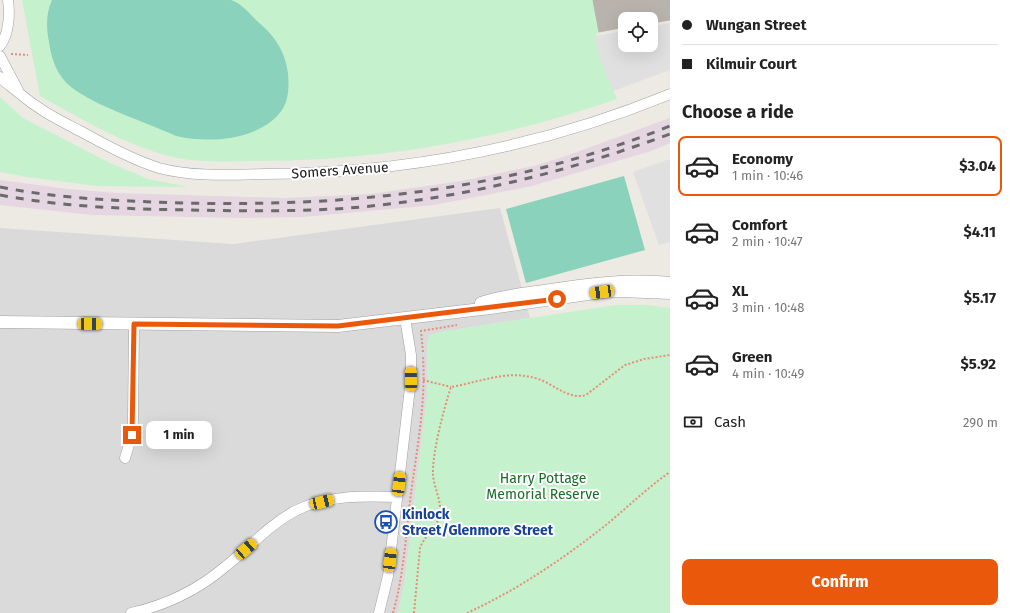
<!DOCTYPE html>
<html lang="en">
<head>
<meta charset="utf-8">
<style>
  body { margin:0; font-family:"Fira Sans",sans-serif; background:#f2f2f2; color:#222; height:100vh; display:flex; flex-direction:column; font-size:15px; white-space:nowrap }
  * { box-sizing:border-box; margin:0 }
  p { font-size:13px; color:#767676 }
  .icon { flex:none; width:22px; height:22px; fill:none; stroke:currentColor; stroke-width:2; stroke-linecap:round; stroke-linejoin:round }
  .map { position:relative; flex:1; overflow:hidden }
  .sheet { display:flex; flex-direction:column; background:#fff; width:340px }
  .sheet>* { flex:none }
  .hud { display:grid; align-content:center; height:88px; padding:0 12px; background:#fff }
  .controls { position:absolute; left:618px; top:12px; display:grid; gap:8px }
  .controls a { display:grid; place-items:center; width:40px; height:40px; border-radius:8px; background:#fff; box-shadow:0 4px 16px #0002; font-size:20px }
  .end { position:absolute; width:18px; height:18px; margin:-9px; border:5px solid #ea580c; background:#fff; box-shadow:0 0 0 2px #fff }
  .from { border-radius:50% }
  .bubble { position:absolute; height:28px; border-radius:8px; background:#fff; box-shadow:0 4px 16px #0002; font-size:13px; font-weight:700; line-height:28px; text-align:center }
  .car { position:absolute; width:12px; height:24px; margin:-12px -6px; border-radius:5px; box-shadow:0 0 3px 1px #0007; background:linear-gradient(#f5c518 24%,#345 0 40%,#f5c518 0 76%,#345 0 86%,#f5c518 0) }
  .hud b { display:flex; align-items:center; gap:14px; height:38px; font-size:15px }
  .hud b+b { border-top:1px solid #e0e0e0 }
  .hud i { width:10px; height:10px; background:#222 }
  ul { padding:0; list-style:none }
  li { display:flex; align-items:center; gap:12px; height:60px; margin:0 8px 6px; padding:0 4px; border:2px solid transparent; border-radius:8px }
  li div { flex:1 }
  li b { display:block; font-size:15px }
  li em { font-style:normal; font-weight:700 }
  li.selected { border-color:#ea580c }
  li>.icon { width:36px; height:36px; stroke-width:1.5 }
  h2 { padding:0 12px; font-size:18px; line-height:48px }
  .pay { display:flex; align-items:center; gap:10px; height:44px; padding:0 12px; font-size:15px }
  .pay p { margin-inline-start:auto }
  .button { display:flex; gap:8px; margin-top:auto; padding:8px 12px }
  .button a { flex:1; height:46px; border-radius:8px; background:#ea580c; color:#fff; font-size:16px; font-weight:700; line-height:46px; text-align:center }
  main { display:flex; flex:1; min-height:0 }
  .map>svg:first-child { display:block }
  .residential { fill:#dadada }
  .industrial { fill:#e5d6e1 }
  .park { fill:#c5f2cc }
  .pitch { fill:#8ad2bc }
  .parking { fill:#e0e0e0 }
  .building { fill:#b9b3ad; stroke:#bcb2a8 }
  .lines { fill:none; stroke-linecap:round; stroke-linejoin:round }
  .minor-casing { stroke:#a0a0a0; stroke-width:11 }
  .tertiary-casing { stroke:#a0a0a0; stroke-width:13 }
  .path { stroke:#e88c79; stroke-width:2; stroke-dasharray:2 2; stroke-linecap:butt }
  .minor { stroke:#fff; stroke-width:10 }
  .tertiary { stroke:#fff; stroke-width:12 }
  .rail { stroke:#6a6a6a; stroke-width:3; stroke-dasharray:8 8; stroke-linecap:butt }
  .route { stroke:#ea580c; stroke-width:5 }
  .labels { text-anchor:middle; stroke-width:4; stroke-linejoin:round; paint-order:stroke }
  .street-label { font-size:14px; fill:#1c1c1c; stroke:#fff }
  .park-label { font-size:14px; fill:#186d25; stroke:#fff }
  .transit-label { font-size:14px; font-weight:bold; fill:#164399; stroke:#fff; text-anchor:start }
</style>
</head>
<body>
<main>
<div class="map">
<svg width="670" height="613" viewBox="0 0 670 613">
  <rect width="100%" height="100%" fill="#eceae3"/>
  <!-- residential -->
  <path class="residential" d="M500,208L530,318L440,332L430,335L427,396L405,579L398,613H0V228L233,244Z"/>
  <!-- industrial -->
  <path class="industrial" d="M670,118V143L651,151L532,186L434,205L303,217L243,218L93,215L0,205V180L68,189L117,193L284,198L371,194L461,181L534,166L566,156Z"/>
  <!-- park -->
  <path class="park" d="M22,0H593L599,32L595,36L600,58L617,99C502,139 380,161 259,161C232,161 203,163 177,158C129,147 83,120 40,96Z
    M0,97L23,118L110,163L148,179L188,187L97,186L27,177L0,172Z
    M615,305H647L670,308V613H398L405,579L427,396V341L430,335L440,332Z"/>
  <!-- pitch -->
  <path class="pitch" d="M52,0C98,0 143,0 189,0C198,0 224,0 231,0C241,3 250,14 257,21C274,35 286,52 288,74C289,85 289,100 282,110C261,140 209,144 176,136C146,122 97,107 71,87C57,76 51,58 49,42C46,28 46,13 52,0Z
    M624,176L645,250L526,283L506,209Z"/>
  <!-- parking -->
  <path class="parking" d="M670,23V70L613,91L600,58L595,36L625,31V45H651V27Z
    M670,159V242L659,245L633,172Z"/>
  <!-- building -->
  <path class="building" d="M593,0H670V20L651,23V19H625V27L599,32Z"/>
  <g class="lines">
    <!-- minor casing -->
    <g class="minor-casing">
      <path id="minor" d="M0,46C9,34 10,14 8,0
        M0,56L18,90
        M0,77C5,83 12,87 19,93C39,110 55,118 78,130C105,144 130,159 159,168C192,177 230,175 265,174C404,173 541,147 670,94
        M125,458L132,435L133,420L134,324
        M131,613C167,605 198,590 226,566C249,548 269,525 295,511C325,495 364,496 397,497
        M379,613L388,576L411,379V355L405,318"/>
    </g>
    <!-- tertiary casing -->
    <g class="tertiary-casing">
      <path id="tertiary" d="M481,303C501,296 523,294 544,291C587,284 627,279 670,283
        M0,322L338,326L490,308L602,292L621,291L670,293"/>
    </g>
    <!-- path -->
    <path class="path" d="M11,54L28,55
      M423,352L421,331L457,325
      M423,380L451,387
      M393,613C404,574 406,533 411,493C417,448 426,402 423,356
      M414,613L420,548C424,536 436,529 439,517C443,502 434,489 433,475C432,453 444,408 451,387C481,382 510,368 541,380C556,386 570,400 586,395L625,365L644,359L670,355
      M467,613C513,592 557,563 597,532C622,513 644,490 670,472"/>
    <!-- minor -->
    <use href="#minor" class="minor"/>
    <!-- tertiary -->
    <use href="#tertiary" class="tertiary"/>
    <!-- rail -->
    <path class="rail" d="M0,187C61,199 122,201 184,203C355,207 510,190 670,126
      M0,195C63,207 127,209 191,210C247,211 305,212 361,207C468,197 570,171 670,134"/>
  </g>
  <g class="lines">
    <!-- route -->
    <path class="route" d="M132,435L134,324L338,326L557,299"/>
  </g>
  <!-- icons -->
  <defs>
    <g id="bus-ring" transform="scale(1.15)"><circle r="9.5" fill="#fff" stroke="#1a4fb4" stroke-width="1.5"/><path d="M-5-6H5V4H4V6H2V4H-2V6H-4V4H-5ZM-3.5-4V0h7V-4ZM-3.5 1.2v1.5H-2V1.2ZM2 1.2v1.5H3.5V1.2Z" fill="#1a4fb4"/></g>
  </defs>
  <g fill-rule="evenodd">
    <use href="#bus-ring" x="386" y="522"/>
  </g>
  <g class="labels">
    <!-- street labels -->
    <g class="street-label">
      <text transform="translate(340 170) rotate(-4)" y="5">Somers Avenue</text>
    </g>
    <!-- park labels -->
    <g class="park-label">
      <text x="543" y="483">Harry Pottage<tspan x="543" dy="16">Memorial Reserve</tspan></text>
    </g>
    <!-- transit labels -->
    <g class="transit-label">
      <text x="402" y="519">Kinlock<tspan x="402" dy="16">Street/Glenmore Street</tspan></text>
    </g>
  </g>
</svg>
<div class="controls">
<a><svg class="icon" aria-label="locate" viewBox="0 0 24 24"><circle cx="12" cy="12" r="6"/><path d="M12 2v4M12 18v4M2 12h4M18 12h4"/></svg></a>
</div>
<i class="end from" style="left:557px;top:299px"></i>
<i class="end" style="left:132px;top:435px"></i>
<div class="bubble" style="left:146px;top:421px;width:66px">1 min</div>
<i class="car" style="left:602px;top:292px;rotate:262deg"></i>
<i class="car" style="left:90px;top:324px;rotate:91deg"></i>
<i class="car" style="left:411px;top:379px;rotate:359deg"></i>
<i class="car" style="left:399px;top:484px;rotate:7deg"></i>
<i class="car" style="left:322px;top:502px;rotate:77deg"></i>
<i class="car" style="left:246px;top:549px;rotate:49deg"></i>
<i class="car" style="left:390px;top:560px;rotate:7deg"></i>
</div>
<section class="sheet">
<div class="hud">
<b><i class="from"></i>Wungan Street</b>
<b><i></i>Kilmuir Court</b>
</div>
<h2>Choose a ride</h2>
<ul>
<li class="selected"><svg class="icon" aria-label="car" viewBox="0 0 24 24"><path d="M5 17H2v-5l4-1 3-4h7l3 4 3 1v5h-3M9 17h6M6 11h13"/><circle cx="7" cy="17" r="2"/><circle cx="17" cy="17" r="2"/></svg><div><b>Economy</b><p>1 min · 10:46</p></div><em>$3.04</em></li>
<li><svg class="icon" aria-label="car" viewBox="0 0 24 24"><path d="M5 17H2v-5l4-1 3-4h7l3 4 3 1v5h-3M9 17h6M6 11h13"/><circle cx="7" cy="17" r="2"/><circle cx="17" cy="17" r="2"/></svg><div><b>Comfort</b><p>2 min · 10:47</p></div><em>$4.11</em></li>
<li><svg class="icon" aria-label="car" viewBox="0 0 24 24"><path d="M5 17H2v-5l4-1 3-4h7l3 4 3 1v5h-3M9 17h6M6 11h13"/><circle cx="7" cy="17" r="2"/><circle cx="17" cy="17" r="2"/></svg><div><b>XL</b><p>3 min · 10:48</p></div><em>$5.17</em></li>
<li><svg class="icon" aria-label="car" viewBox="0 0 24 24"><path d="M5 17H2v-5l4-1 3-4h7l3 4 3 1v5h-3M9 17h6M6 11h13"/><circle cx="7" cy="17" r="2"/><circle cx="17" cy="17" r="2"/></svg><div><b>Green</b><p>4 min · 10:49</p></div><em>$5.92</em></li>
</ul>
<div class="pay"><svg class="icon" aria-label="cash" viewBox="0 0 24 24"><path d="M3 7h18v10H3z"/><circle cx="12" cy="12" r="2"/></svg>Cash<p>290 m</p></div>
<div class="button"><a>Confirm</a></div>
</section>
</main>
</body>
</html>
